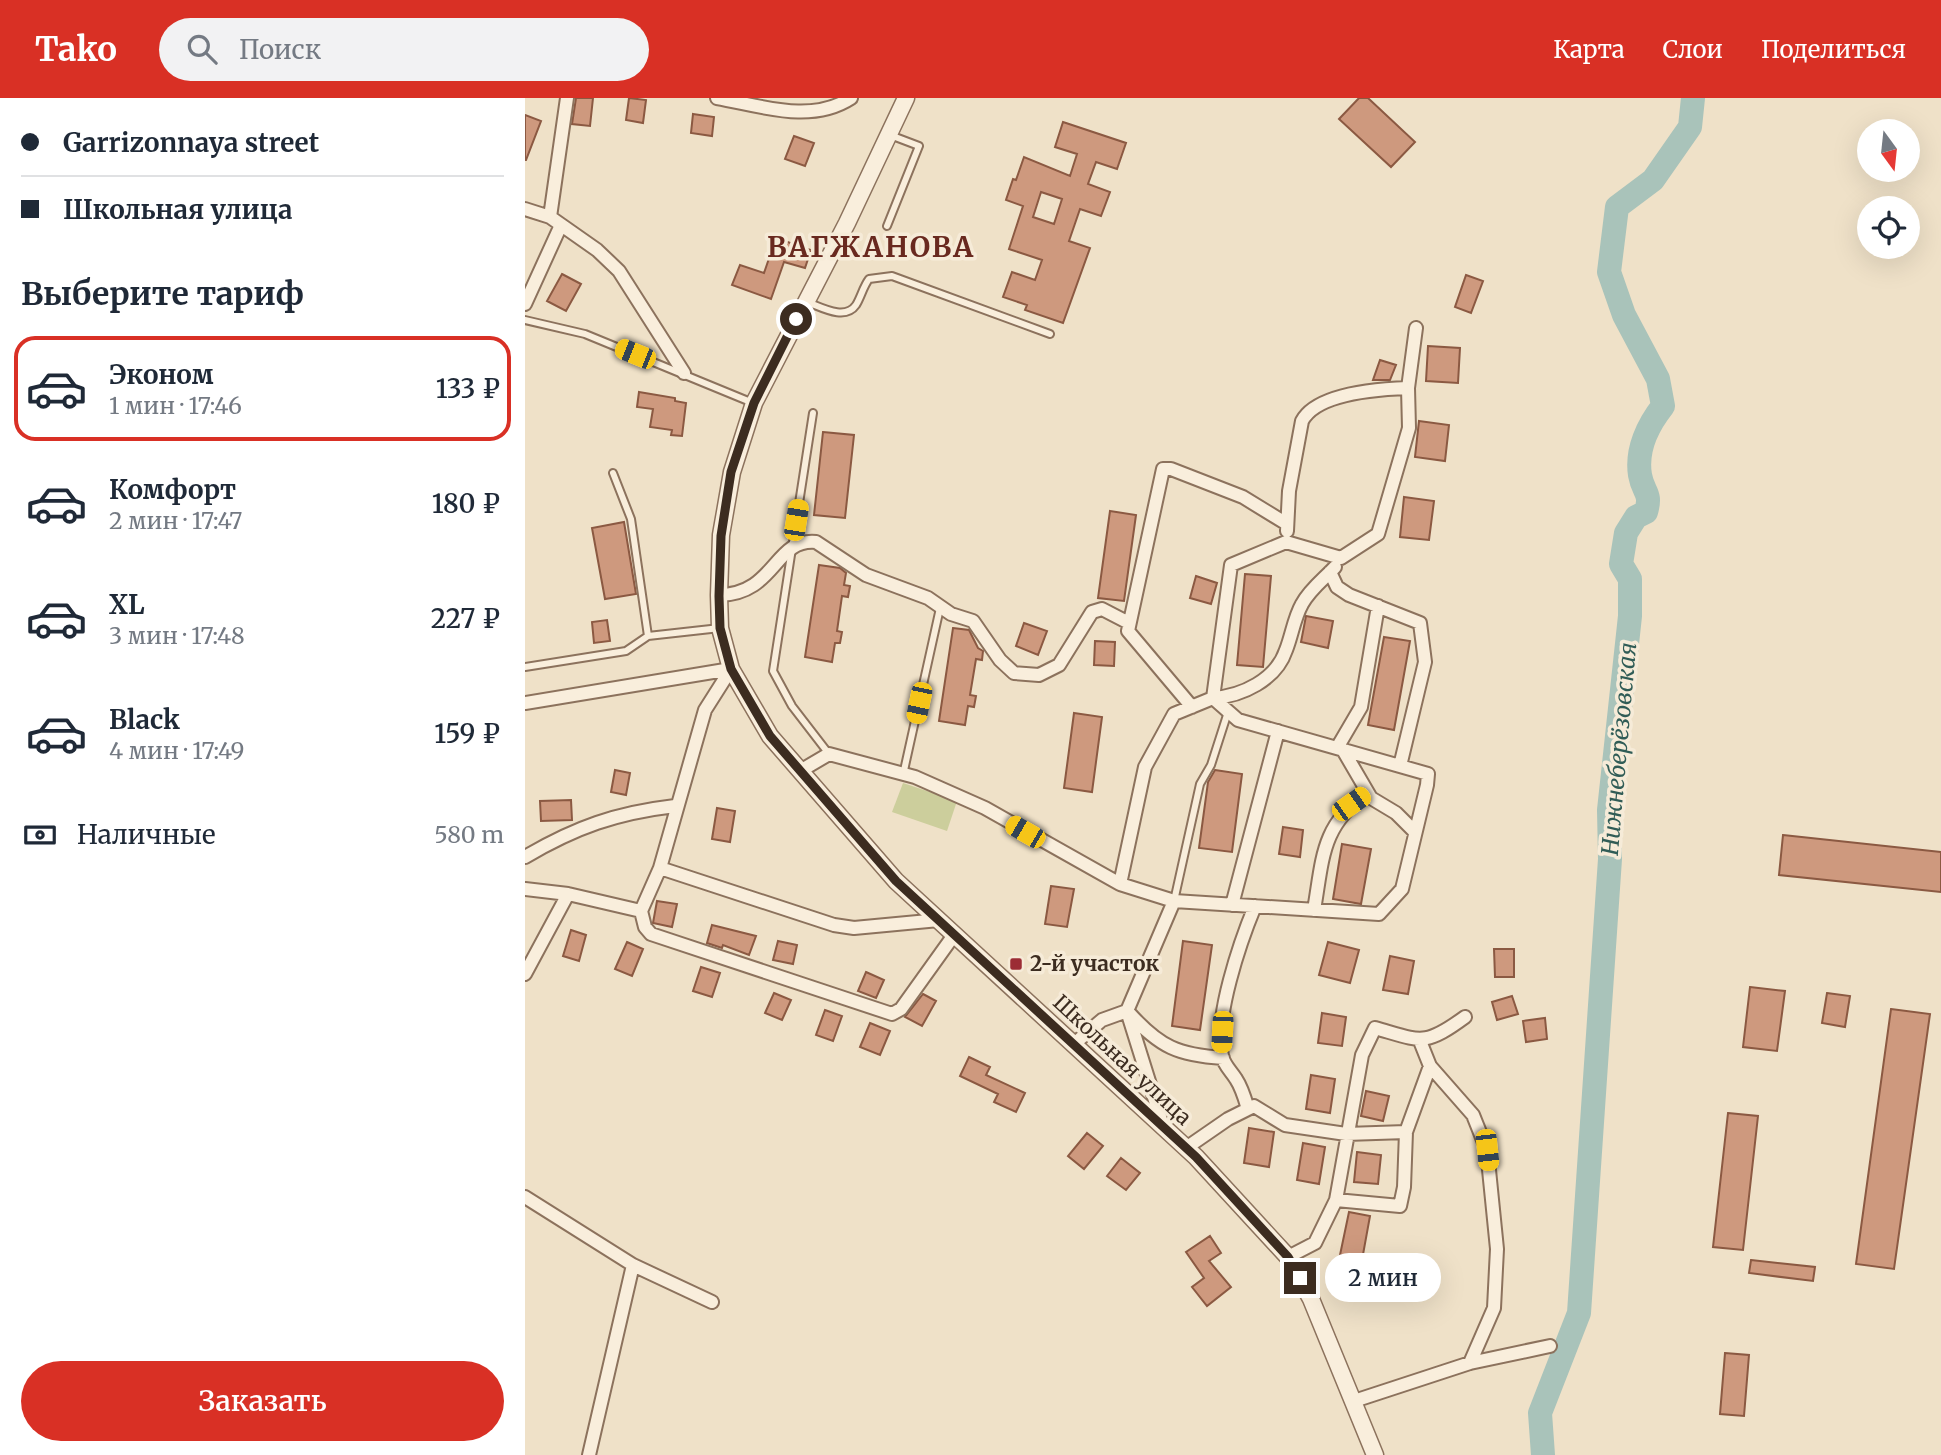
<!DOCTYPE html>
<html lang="ru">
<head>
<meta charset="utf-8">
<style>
  body { margin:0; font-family:Merriweather,serif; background:#f2f2f3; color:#1f2937; height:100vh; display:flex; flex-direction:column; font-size:26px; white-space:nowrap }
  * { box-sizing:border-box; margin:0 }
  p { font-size:23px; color:#747a83 }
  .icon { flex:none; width:38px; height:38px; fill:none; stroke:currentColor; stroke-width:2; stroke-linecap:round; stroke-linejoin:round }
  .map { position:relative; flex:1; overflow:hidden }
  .side { display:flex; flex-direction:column; background:#fff; width:525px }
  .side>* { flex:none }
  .guide { display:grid; align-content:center; height:154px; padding:0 21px; background:#fff }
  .needle { width:46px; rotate:165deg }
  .controls { position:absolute; left:1332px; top:21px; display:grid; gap:14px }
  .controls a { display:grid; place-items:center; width:63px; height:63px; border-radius:50%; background:#fff; box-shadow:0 7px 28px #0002; font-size:35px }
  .end { position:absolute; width:32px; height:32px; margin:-16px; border:9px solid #3c2c20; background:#fff; box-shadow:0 0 0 4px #fff }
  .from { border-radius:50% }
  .bubble { position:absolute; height:49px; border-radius:24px; background:#fff; box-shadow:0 7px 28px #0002; font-size:23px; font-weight:600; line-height:49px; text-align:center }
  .car { position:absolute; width:21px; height:42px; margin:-21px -10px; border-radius:9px; box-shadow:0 0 5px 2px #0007; background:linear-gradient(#f5c518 24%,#345 0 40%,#f5c518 0 76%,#345 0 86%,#f5c518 0) }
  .guide b { display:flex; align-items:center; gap:24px; height:66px; font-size:26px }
  .guide b+b { border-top:2px solid #e0e1e3 }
  .guide i { width:18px; height:18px; background:#1f2937 }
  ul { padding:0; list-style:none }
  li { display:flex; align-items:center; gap:21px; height:105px; margin:0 14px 10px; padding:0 7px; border:4px solid transparent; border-radius:21px }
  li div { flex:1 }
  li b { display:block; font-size:26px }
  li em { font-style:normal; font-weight:600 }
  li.active { border-color:#d93025 }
  li>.icon { width:63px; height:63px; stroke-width:1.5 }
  h2 { padding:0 21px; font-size:32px; line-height:84px }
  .pay { display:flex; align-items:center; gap:18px; height:77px; padding:0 21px; font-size:26px }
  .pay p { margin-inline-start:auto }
  .cta { display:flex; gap:14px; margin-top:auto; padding:14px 21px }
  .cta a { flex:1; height:80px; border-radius:42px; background:#d93025; color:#fff; font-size:28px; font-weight:600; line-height:80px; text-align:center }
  header { display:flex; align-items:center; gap:42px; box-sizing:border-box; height:98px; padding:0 35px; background:#d93025; color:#fff }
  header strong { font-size:33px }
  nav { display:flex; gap:38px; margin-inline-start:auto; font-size:24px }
  .search { width:490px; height:63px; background:#f2f2f3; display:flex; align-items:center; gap:18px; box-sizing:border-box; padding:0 24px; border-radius:38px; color:#747a83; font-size:26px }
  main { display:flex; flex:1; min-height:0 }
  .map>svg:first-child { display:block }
  .green { fill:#ccce9c }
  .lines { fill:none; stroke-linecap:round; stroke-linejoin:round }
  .river { stroke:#a9c3ba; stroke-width:24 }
  .building { fill:#ce997e; stroke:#8b5942; stroke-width:2; fill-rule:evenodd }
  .service-casing { stroke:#8c725d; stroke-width:10 }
  .minor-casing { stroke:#8c725d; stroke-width:16 }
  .tertiary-casing { stroke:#8c725d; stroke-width:19 }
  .service { stroke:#f9eedc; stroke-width:6 }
  .minor { stroke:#f9eedc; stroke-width:12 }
  .tertiary { stroke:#f9eedc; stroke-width:16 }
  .route { stroke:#3c2c20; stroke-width:9 }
  .poi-dot { fill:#9c2c35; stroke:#f6ebd8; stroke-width:2.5 }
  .labels { text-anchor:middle; stroke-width:7; stroke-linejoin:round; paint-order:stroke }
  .poi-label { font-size:21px; font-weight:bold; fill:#3c2c20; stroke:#f6ebd8; text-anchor:start }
  .street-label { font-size:21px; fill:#3c2c20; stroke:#f6ebd8 }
  .water-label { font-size:23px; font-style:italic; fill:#305c56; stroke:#f6ebd8 }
  .district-label { font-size:28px; font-weight:bold; letter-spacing:2px; fill:#69291f; stroke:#f6ebd8 }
</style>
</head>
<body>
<header>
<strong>Tako</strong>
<div class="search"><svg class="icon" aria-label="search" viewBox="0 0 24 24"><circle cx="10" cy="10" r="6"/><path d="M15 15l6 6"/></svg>Поиск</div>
<nav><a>Карта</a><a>Слои</a><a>Поделиться</a></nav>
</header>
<main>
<section class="side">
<div class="guide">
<b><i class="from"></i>Garrizonnaya street</b>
<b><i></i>Школьная улица</b>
</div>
<h2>Выберите тариф</h2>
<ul>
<li class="active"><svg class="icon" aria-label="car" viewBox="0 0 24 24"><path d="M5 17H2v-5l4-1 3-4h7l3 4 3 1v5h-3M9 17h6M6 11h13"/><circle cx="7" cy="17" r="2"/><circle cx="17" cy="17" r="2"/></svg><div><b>Эконом</b><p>1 мин · 17:46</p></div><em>133 ₽</em></li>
<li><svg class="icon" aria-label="car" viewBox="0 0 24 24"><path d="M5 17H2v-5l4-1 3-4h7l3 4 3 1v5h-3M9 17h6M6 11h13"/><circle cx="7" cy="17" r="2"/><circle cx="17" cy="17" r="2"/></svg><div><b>Комфорт</b><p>2 мин · 17:47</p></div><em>180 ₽</em></li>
<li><svg class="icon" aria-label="car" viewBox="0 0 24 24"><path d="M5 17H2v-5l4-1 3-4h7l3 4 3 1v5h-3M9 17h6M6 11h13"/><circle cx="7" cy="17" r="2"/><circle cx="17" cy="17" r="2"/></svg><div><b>XL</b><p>3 мин · 17:48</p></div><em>227 ₽</em></li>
<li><svg class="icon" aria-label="car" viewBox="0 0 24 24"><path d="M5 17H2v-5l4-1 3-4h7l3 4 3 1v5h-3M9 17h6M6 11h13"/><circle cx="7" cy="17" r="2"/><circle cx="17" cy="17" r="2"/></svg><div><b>Black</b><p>4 мин · 17:49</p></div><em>159 ₽</em></li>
</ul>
<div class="pay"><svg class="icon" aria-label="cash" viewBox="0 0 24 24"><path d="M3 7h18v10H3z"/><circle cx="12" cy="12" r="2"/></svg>Наличные<p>580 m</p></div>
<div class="cta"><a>Заказать</a></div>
</section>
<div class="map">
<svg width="1416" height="1357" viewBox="0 0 1416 1357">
  <rect width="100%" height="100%" fill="#efe1c8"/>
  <!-- green -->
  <path class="green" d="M378,685L432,703L422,733L367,714Z"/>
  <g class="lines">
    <!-- river -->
    <path class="river" d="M1018,1357L1015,1315L1054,1215L1085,761L1084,712L1105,518V481L1096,466L1101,435L1111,419L1121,414C1127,394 1118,395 1115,377C1111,352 1123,327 1138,308L1133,281L1099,217L1084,174L1092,109L1128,82L1165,29L1168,0"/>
  </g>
  <!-- building -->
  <path class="building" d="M51,0H68L65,28L47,26Z
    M104,0L121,2L118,25L101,22Z
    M834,0H843L890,44L866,69L814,21Z
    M168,16L189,19L187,38L166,35Z
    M0,17L16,23L1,62H0Z
    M538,24L601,45L592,71L571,64L563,86L585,94L576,118L555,111L544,143L565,150L538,225L500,212L502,207L478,199L487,174L510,182L517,162L484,151L498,108L481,102L488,81L491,82L499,59L545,78L552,56L530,49ZM516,94L537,101L529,126L508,119Z
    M269,38L289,45L280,68L260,61Z
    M251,140L286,152L280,170L259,164L246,201L207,187L215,167L239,175Z
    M37,176L56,186L41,213L22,203Z
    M941,177L958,183L946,215L930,209Z
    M903,248L935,250L933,285L901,283Z
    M855,262L871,267L865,282H848Z
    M114,294L150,300V303L161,305L157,338L146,337L147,332L125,329L128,311L112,309Z
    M894,323L924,327L920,363L890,359Z
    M298,334L329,337L320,420L289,417Z
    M879,399L909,403L904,442L875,439Z
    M585,413L611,417L599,503L573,500Z
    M99,424L111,496L80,501L67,430Z
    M294,467L315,470L321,475L319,487L325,488L323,499L317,498L312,533L317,534L315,545H310L307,564L280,559Z
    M720,476L746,478L738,569L712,567Z
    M671,478L692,485L686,506L665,500Z
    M781,518L808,523L803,550L776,544Z
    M82,522L85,543L69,545L67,524Z
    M499,525L522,533L513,557L491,548Z
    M428,530L444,532L453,550L458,553L457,562L451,561L445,597L451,598L449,609L443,608L440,627L414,623Z
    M859,539L885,543L869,632L843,627Z
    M570,543L590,544L589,568L569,567Z
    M549,615L577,619L567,694L539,690Z
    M90,672L105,675L101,697L86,694Z
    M690,672L717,676L707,754L674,750L683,684Z
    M46,702L47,722L16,723L15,703Z
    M192,710L210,713L205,744L187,741Z
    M758,729L778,732L775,759L754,756Z
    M1258,737L1416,754V794L1254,777Z
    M817,746L846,751L836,806L808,801Z
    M526,788L549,791L542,829L520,826Z
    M132,803L152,806L147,829L128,825Z
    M187,827L231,838L224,857L198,847L197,850L182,845Z
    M46,832L61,837L54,863L38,858Z
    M253,843L272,847L268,866L248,862Z
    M658,843L687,847L675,932L647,928Z
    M102,844L118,851L107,878L90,871Z
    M803,844L834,852L825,885L794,877Z
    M969,851H989V879H970Z
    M865,858L889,863L883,896L858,892Z
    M176,869L195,875L187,899L168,893Z
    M341,874L359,882L351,900L333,893Z
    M1225,889L1260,893L1252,953L1218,949Z
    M249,895L266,902L257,922L240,915Z
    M1302,895L1325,898L1320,929L1297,925Z
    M398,896L411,903L397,928L380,919Z
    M987,898L993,916L972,922L967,904Z
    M1366,911L1405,916L1369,1171L1331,1166Z
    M300,912L317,918L308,943L291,937Z
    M797,915L821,919L817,948L793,945Z
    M1020,920L1022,941L1001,944L998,923Z
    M345,925L365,933L355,957L335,949Z
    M444,959L465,969L461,977L500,995L491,1014L469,1004L473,996L435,978Z
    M786,977L810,981L805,1015L781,1011Z
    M841,993L864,998L858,1023L836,1018Z
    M1203,1015L1233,1018L1218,1152L1188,1149Z
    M724,1030L749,1034L744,1069L719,1065Z
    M562,1035L578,1048L559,1071L543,1058Z
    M778,1045L800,1049L794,1086L772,1082Z
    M832,1054L856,1057L853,1086L829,1084Z
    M596,1060L615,1075L601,1092L582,1078Z
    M824,1114L845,1118L837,1162L815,1157Z
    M685,1138L696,1155L684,1163L706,1189L682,1208L667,1189L679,1180L661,1154Z
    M1226,1162L1290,1169L1288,1183L1224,1175Z
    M1200,1255L1224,1257L1219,1318L1195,1316Z"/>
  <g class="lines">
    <!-- service casing -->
    <g class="service-casing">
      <path id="service" d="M362,128L394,48L365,37
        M282,204C296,209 320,223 331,207C336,199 338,189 344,181L367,178L525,236
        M0,222L60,236L228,305
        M288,315L248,573L267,608L304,656
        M88,375L106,421L123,538L195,530
        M0,569L101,553L123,538
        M378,677L415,510
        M649,803L675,686L686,667L703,614"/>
    </g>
    <!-- minor casing -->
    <g class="minor-casing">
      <path id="minor" d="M42,0L25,119L72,152L94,173L159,275
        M192,0C237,8 286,26 326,0
        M0,111L25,119
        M0,206L36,127
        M762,433L764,393L777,323C792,295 854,291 883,290
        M805,474L812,489L824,497L895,525L900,564L875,668
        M194,497C251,496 249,440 291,444L341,477L403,500L426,516L448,523L475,562L489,575L514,577L534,567L567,514L577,511L604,525
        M688,600C717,598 751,582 761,552C767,537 769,520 777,506C785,491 799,481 810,469
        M0,605L206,571
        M667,609L603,533L638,371H646L718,399L762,426
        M812,650L836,609L853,508
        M818,652L846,700L871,715L890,734
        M275,673L304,656L390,679L460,710L595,786
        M0,759C51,729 91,715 150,708
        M135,770L309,827L329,830L414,822
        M0,791L43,796L116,813L135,770L180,612L206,571
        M649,803L854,816L877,791L902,687L903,676L713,622L688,600
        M707,807L753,633
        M789,812C798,760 796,728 842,695
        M116,813L120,829L126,836L367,916L376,911L429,837
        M0,876L43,796
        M602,913L649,803L595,786L620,669L649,616L688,600L706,467L761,444L816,460L853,436L884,330L883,290L891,230
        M602,913L638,1028
        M605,916C635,949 653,957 698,960
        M549,946L577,922L602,913
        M905,968L948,1017L962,1052L972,1151L969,1210L945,1265
        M723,1011C720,1001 717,990 711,981C706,973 699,967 697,958C689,920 715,844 730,808
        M661,1050L703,1021L729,1008L760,1027L821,1036L881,1034
        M0,1099L108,1167L187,1204
        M811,1102L875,1108L879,1089L881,1034L905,968L895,943
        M763,1159L790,1145L811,1102L837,957L850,930C896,943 899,949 940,919
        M829,1303L945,1265L1025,1248
        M64,1357L108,1167"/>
    </g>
    <!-- tertiary casing -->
    <g class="tertiary-casing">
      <path id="tertiary" d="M381,0L322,125L229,305L207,374L196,437L194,497L195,530L206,571L245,638L371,783L671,1059L763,1159L786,1201L850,1357"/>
    </g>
    <!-- service -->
    <use href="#service" class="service"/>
    <!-- minor -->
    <use href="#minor" class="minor"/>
    <!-- tertiary -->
    <use href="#tertiary" class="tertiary"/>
  </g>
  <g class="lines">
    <!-- route -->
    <path class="route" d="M271,221L229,305L206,374L196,438L194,498L195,530L206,571L245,638L371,783L671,1059L763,1159L775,1180"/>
  </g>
  <!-- markers -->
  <rect class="poi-dot" x="484" y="859" width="14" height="14" rx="3.5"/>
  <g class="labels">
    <!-- poi labels -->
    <g class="poi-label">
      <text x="505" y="873">2-й участок</text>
    </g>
    <!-- street labels -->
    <g class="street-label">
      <text transform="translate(597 962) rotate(43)" y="7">Школьная улица</text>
    </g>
    <!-- water labels -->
    <g class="water-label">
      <text transform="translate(1094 651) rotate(-85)" y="8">Нижнеберёзовская</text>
    </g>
    <!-- district labels -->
    <g class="district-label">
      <text x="346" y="159">ВАГЖАНОВА</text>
    </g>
  </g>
</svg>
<div class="controls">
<a><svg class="needle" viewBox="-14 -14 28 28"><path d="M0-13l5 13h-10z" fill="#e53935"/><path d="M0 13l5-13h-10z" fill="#747a83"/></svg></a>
<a><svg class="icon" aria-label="locate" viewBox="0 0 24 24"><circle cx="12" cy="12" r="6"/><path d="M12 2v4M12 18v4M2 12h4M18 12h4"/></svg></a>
</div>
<i class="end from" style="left:271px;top:221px"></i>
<i class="end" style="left:775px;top:1180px"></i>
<div class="bubble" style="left:800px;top:1155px;width:116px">2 мин</div>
<i class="car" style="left:110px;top:256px;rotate:292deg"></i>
<i class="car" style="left:271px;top:422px;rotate:9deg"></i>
<i class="car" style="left:394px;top:605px;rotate:192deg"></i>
<i class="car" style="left:826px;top:706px;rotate:55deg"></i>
<i class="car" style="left:500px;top:734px;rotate:300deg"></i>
<i class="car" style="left:697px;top:934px;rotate:183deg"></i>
<i class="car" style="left:962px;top:1052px;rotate:174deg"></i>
</div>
</main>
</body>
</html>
